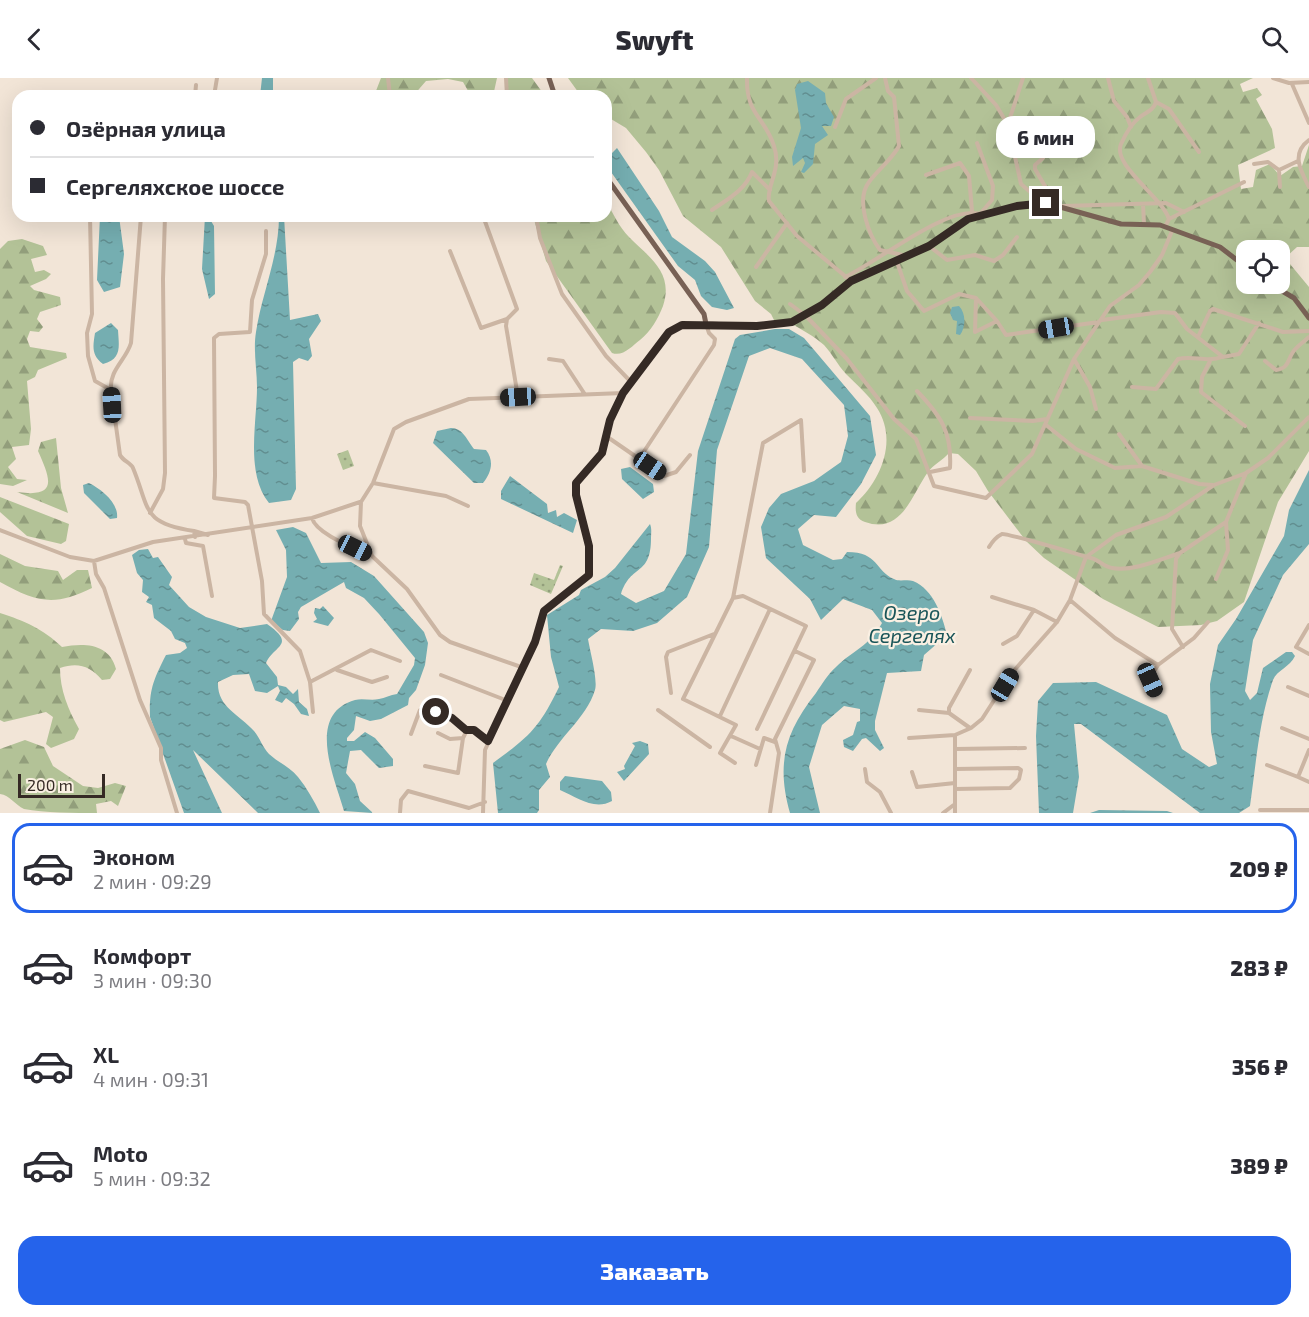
<!DOCTYPE html>
<html lang="ru">
<head>
<meta charset="utf-8">
<style>
  body { margin:0; font-family:"Exo 2",sans-serif; background:#f2f2f3; color:#2b2b33; height:100vh; display:flex; flex-direction:column; font-size:22px; white-space:nowrap }
  * { box-sizing:border-box; margin:0 }
  p { font-size:20px; color:#7c7c81 }
  .icon { flex:none; width:33px; height:33px; fill:none; stroke:currentColor; stroke-width:2; stroke-linecap:round; stroke-linejoin:round }
  .map { position:relative; height:735px; overflow:hidden }
  .drawer { display:flex; flex-direction:column; background:#fff; flex:1 }
  .drawer>* { flex:none }
  .banner { position:absolute; left:12px; top:12px; width:600px; height:132px; border-radius:18px; box-shadow:0 6px 24px #0002; display:grid; align-content:center; height:132px; padding:0 18px; background:#fff }
  .buttons { position:absolute; left:1236px; top:162px; display:grid; gap:12px }
  .buttons a { display:grid; place-items:center; width:54px; height:54px; border-radius:12px; background:#fff; box-shadow:0 6px 24px #0002; font-size:30px }
  .scale { position:absolute; left:18px; bottom:15px; width:87px; box-sizing:border-box; padding-left:6px; border:3px solid #352a25; border-top:0; font-size:16px; line-height:21px; white-space:nowrap; color:#352a25; -webkit-text-stroke:4px #faf0e3; paint-order:stroke }
  .end { position:absolute; width:27px; height:27px; margin:-14px; border:8px solid #352a25; background:#fff; box-shadow:0 0 0 3px #fff }
  .from { border-radius:50% }
  .bubble { position:absolute; height:42px; border-radius:18px; background:#fff; box-shadow:0 6px 24px #0002; font-size:20px; font-weight:800; line-height:42px; text-align:center }
  .car { position:absolute; width:18px; height:36px; margin:-18px -9px; border-radius:8px; box-shadow:0 0 4px 2px #0007; background:linear-gradient(#222 24%,#8ab4d8 0 40%,#222 0 76%,#8ab4d8 0 86%,#222 0) }
  .banner b { display:flex; align-items:center; gap:21px; height:57px; font-size:22px }
  .banner b+b { border-top:2px solid #e1e1e2 }
  .banner i { width:15px; height:15px; background:#2b2b33 }
  ul { padding:10px 0 0; list-style:none }
  li { display:flex; align-items:center; gap:18px; height:90px; margin:0 12px 9px; padding:0 6px; border:3px solid transparent; border-radius:18px }
  li div { flex:1 }
  li b { display:block; font-size:22px }
  li em { font-style:normal; font-weight:800 }
  li.selected { border-color:#2563eb }
  li>.icon { width:54px; height:54px; stroke-width:1.5 }
  .cta { display:flex; gap:12px; margin-top:auto; padding:12px 18px }
  .cta a { flex:1; height:69px; border-radius:18px; background:#2563eb; color:#fff; font-size:24px; font-weight:800; line-height:69px; text-align:center }
  header { display:flex; justify-content:space-between; align-items:center; height:78px; padding:0 18px; background:#fff; font-size:27px; font-weight:800 }
  .map>svg:first-child { display:block }
  .forest { fill:url(#forest-firs); fill-rule:evenodd }
  .park { fill:url(#park-dots) }
  .water { fill:url(#water-ripples) }
  .lines { fill:none; stroke-linecap:round; stroke-linejoin:round }
  .minor { stroke:#cbb5a3; stroke-width:4 }
  .major { stroke:#786155; stroke-width:5 }
  .route { stroke:#352a25; stroke-width:8 }
  .labels { text-anchor:middle; stroke-width:4.5; stroke-linejoin:round; paint-order:stroke }
  .water-label { font-size:20px; font-style:italic; fill:#195458; stroke:#faf0e3 }
</style>
</head>
<body>
<header><svg class="icon" aria-label="back" viewBox="0 0 24 24"><path d="M15 5l-7 7 7 7"/></svg>Swyft<svg class="icon" aria-label="search" viewBox="0 0 24 24"><circle cx="10" cy="10" r="6"/><path d="M15 15l6 6"/></svg></header>
<div class="map">
<svg width="1309" height="735" viewBox="0 0 1309 735">
  <defs>
    <pattern id="forest-firs" width="22" height="20" patternUnits="userSpaceOnUse" patternTransform="scale(1.5)"><rect width="22" height="20" fill="#b3c297"/><path d="M5 1l3.5 6h-7zM16 11l3.5 6h-7z" fill="#929e7b"/></pattern>
    <pattern id="park-dots" width="8" height="8" patternUnits="userSpaceOnUse" patternTransform="scale(1.5)"><rect width="8" height="8" fill="#b3c297"/><path d="M2 2h.1M6 6h.1" fill="none" stroke="#929e7b" stroke-width="1.8" stroke-linecap="round"/></pattern>
    <pattern id="water-ripples" width="26" height="14" patternUnits="userSpaceOnUse" patternTransform="scale(1.5)"><rect width="26" height="14" fill="#75aeb1"/><path d="M2 4q2-2 4 0t4 0M15 11q2-2 4 0t4 0" fill="none" stroke="#618e90"/></pattern>
  </defs>
  <rect width="100%" height="100%" fill="#f2e5d7"/>
  <!-- forest -->
  <path class="forest" d="M381,0H497L493,18H471L463,4L448,1L426,3L413,18H374Z
    M506,0H532L545,18H506Z
    M568,0H1253L1240,6L1243,14L1257,10L1262,17L1256,21L1272,51L1275,70L1238,87L1241,111L1253,109L1256,92L1270,86L1280,98L1293,89L1302,88L1309,67V169H1297L1285,180L1309,209V373L1278,424L1244,524L1217,543L1201,547L1158,549L1103,521L1044,480L1026,463L988,413L976,393L958,376L949,375C943,382 933,387 928,394C912,416 902,457 865,444C856,441 855,434 856,425C881,402 898,362 877,330C869,317 856,306 846,296C837,286 833,277 824,267C814,258 800,251 789,244L776,246L771,236L755,223L721,169L683,138L659,92L646,74L626,50L606,38V18H581ZM1246,172H1280V206H1246Z
    M606,123C613,135 619,149 629,159C650,180 674,195 663,228C658,241 651,253 640,262C632,268 623,279 612,275L546,183L533,138H606Z
    M22,161L43,168L47,177L31,181L35,194L44,192L51,196L46,201L30,208L34,212L60,219L61,227L40,234L37,241L43,249L39,254L30,253L27,261L30,269L66,275L67,280L38,292L35,299L27,303L31,351L29,367L12,369L16,381L8,389L17,401L27,402L13,408L0,406V171L8,163Z
    M56,360L61,410L68,435L17,414C58,420 51,402 38,373L41,364Z
    M0,419L69,446L66,463L61,466L27,458L0,434Z
    M0,476L25,488L58,493L63,502L77,492H88L92,510C54,529 36,524 0,504Z
    M0,535C25,543 43,551 62,569C84,565 109,565 116,591L110,601L102,602C90,588 78,584 60,590C60,612 68,631 79,651L74,661L51,670L46,666L53,639L46,634L4,644L0,642Z
    M25,662L44,669L53,688L83,708L98,710L115,705L126,708L118,728L111,723L96,726L97,735C75,735 44,735 24,731C15,727 10,717 0,716V671Z"/>
  <!-- park -->
  <path class="park" d="M348,372L354,388L343,392L337,376Z
    M560,487L563,488L551,516L530,507L534,495L554,502Z"/>
  <!-- water -->
  <path class="water" d="M262,0H273V18H260Z
    M808,3L825,15L826,25L834,39L831,48H822L828,57L815,66L813,86L804,95L801,94L805,85L803,80L793,88L792,79L801,50L795,12L797,6Z
    M617,70L659,133L672,159L705,183L715,194L734,230L727,232L712,229L701,218L695,202L678,188L611,94V83L606,79V74L612,75Z
    M100,138H119L124,176L120,209L104,214L97,202Z
    M205,138H208L214,148L215,216L209,221L202,191Z
    M279,138H284L290,242L318,236L321,243L309,261L312,278L308,283L299,280L293,284L296,411L291,422L269,425C245,395 257,345 257,309C257,292 253,272 256,254C262,215 279,178 279,138Z
    M959,228C966,235 966,249 960,257L956,256L957,243L953,242L950,235L952,229Z
    M111,245L118,252C119,269 122,281 103,286C91,277 93,268 95,255Z
    M775,251H789L804,260L870,338L876,377L861,406L836,439L814,437L798,451L803,467L833,482L842,481L847,474C879,474 875,493 894,501C899,504 907,501 913,503C934,512 942,537 947,557L924,577L921,593L887,595L875,643V652L884,670L880,673L866,660L862,661L853,673L844,669L843,662L853,657L857,644L860,643V631L844,628L822,647L809,689L820,735H790C776,686 785,654 816,615C822,606 828,596 836,589C853,572 870,568 882,545L872,532L843,521L821,542L810,521L766,480L761,449L769,430L781,416L814,403L841,384L848,358L844,327L802,281L770,270L749,278L717,372L709,469L687,519L657,545L633,553L601,551L588,561C590,573 598,602 595,612C586,641 558,659 546,686L550,699L539,712V732L537,735H498L493,685C530,658 539,650 559,609L551,579L547,537L579,517L581,512L605,499L615,490L650,446C652,451 651,455 651,460C651,499 631,485 621,516L636,525L664,513L686,476L698,373L735,261L740,257Z
    M451,350C463,350 467,362 474,371L486,372C494,382 492,394 483,405H474L433,365L437,353Z
    M630,389L653,406L654,414L643,421L622,401L621,391Z
    M1309,392V466L1283,497L1253,562L1245,613L1250,622L1257,615L1263,590L1286,574H1292L1295,578C1290,589 1277,592 1273,602C1259,642 1256,686 1250,728L1239,735H1200L1081,646H1074L1079,699L1073,735H1039L1036,658L1038,623L1053,605L1096,604L1167,637L1182,671L1209,689L1217,686L1211,654L1210,606L1218,567L1236,541L1284,458L1289,432Z
    M510,398L547,426L548,435L556,432L557,439L564,435L577,442L573,455L501,421V413Z
    M89,405C101,411 119,425 117,440L110,441L84,415L83,407Z
    M293,449L306,455L321,485L351,484L374,498L424,554L428,565L425,587L416,612L409,620L408,627L381,641L370,643L356,638L354,652L347,660V663H354L365,654L375,660L393,681V688L379,690L361,672L350,673L346,695L355,706L360,723L373,735L344,733C335,701 305,636 355,622C363,620 371,623 379,621C385,620 390,617 397,616L414,587L415,580L379,536L364,520L346,510L344,504L301,529L298,534L299,541L290,553L283,552L271,543L287,499L286,472L276,452Z
    M148,471L153,480L158,479L172,499L169,507L189,529L206,539L240,550L267,546C297,567 274,567 266,585L277,599L278,607L286,609L293,616L298,611L299,624L307,631L309,638L301,636L294,626L286,620L282,625L275,622L280,613L278,608L267,615L255,613L249,596L233,597L218,604C217,629 239,636 254,653C260,660 263,670 269,676C279,685 290,689 298,699C307,710 314,723 320,735H258L193,672L222,735H184L150,639C149,613 153,602 166,577L180,575L187,570L185,565L175,561L171,553L154,540L152,527L146,524L149,519L142,514L143,502L137,495L132,477L139,472Z
    M323,528L334,540L328,548L313,544L317,541L314,535L315,530L320,531Z
    M640,663L648,666L649,676L624,703L617,694L625,691L624,688L635,668L632,665Z
    M565,698L602,703L611,714L612,723C594,733 577,719 560,712V704Z
    M1099,732L1167,733L1173,735H1090Z"/>
  <g class="lines">
    <!-- minor -->
    <path class="minor" d="M388,0L390,18
      M506,0L507,18
      M747,0C746,37 765,39 774,68C782,92 766,108 769,123L797,158L851,203
      M885,0L888,13L894,19L899,68C893,80 877,93 869,104C855,122 869,157 880,172L907,178
      M971,0L996,27L1008,47L1021,106L1043,125
      M1108,0L1114,23L1127,39L1131,49
      M1148,0L1156,24C1153,33 1146,34 1140,39C1132,45 1125,57 1121,66C1112,87 1161,118 1169,141L1165,149
      M1273,0L1289,5L1309,4
      M1292,6L1309,45
      M195,18L196,7
      M214,18L217,0
      M1156,24L1169,31L1199,74
      M1008,46L1023,0
      M835,49L846,21L876,0
      M1309,62C1291,75 1300,92 1309,109
      M1043,80L1035,87V91L1049,115L1050,126
      M1254,86L1268,84L1279,92L1298,83
      M1279,92L1280,109
      M926,97L960,85L969,98L972,133
      M1143,126L1144,146
      M1063,128L1166,125L1184,134
      M712,132C728,121 745,112 752,94L770,112
      M90,138L92,236L87,255L88,278L95,303L111,312L120,377C123,383 131,385 133,390C150,431 141,445 194,453L195,459
      M483,138L517,231L507,241L506,248L518,319
      M536,138L540,160L562,216L606,278L631,304
      M1169,141L1244,104
      M266,153V176L252,222L250,254L219,256L214,260L215,398L214,420L245,424L248,427L262,503L264,536L300,573L310,604L313,634
      M929,168L947,182L975,177L994,183L1003,177L1017,159
      M450,173L481,250L507,241
      M897,184L907,213L924,233L959,216L976,220L975,254L997,243L976,220
      M756,189L787,145
      M845,199C878,184 948,126 980,136L992,122L993,108L977,65
      M790,226L806,238L847,281L894,341L916,361L934,408L986,420L1032,376L1074,281L1110,228L1139,207L1150,194L1162,177L1172,153
      M1102,242L1161,234L1175,235L1187,251L1223,279L1239,276L1259,245
      M997,243L1006,257L1099,244
      M1198,259L1210,233L1213,231L1283,254L1309,253
      M549,281L563,283L584,315
      M1074,281L1090,309L1096,331
      M1210,283L1202,299L1201,314L1245,348
      M1265,283L1276,292C1289,290 1287,283 1293,274C1297,268 1304,264 1309,259
      M1132,309L1156,311L1178,281C1194,277 1206,285 1222,279
      M111,312C109,292 126,282 131,265L141,138
      M917,313C941,338 952,354 950,390L930,394
      M970,340L1033,343L1047,341
      M1046,347L1076,371L1115,390L1142,388L1199,406L1213,407
      M1119,356L1142,388
      M606,358L664,398L676,394L690,377
      M373,405L446,418L468,428
      M150,435L163,411L165,395L163,201L165,138
      M312,440C316,456 355,470 370,477
      M1226,444L1246,395
      M0,452L70,479L94,483L153,464L312,440L360,424
      M194,453L208,457
      M185,461L186,465L203,468L212,518
      M989,469C992,464 996,459 1002,456C1007,455 1080,477 1091,480C1099,482 1104,489 1112,490C1133,494 1161,481 1180,475
      M94,483L96,496L104,510L140,622L161,670V682L177,735
      M992,519L1034,532L1057,544
      M733,520L743,518L806,548L757,651
      M1070,522L1115,560L1158,587L1194,560L1208,544
      M1309,547L1296,569L1309,576
      M1003,566L1017,558L1034,532
      M1183,569L1172,551L1176,481L1180,475L1226,444L1228,472L1216,501
      M524,590L450,564L440,557L407,511L372,478L360,448L361,424L373,405L394,351L406,344L469,321L623,315
      M337,592L372,604L387,599
      M441,597L508,623
      M310,604L371,572L400,583
      M1288,609L1309,618
      M1155,614L1150,600L1158,587
      M671,615L666,579L668,574L714,556
      M658,632L710,669
      M919,632L949,635L970,650
      M949,635V630L970,592
      M720,638L770,531
      M1282,650L1309,661
      M438,655L450,661L463,660
      M411,656L420,632L425,630L452,640L467,652
      M955,657V735
      M731,658L760,671
      M909,660L955,657L971,650L982,641L1011,596L1057,544L1070,522L1086,479L1116,457L1166,439L1214,407L1246,395L1268,380L1309,339
      M955,671L1025,670
      M735,685L720,675L736,647L683,621L733,520L763,365L801,342L804,393
      M756,687L764,660L775,664
      M1267,687L1298,699L1309,672
      M425,688L458,695L463,660L467,652H474L488,663
      M865,691L867,704L880,714L891,735
      M912,694L917,709L955,705
      M1298,699L1309,704
      M955,711L1010,710L1019,701L1021,692L1018,690L955,691
      M1260,732H1309
      M400,735L401,722L408,713L469,730L485,724
      M483,735L485,672L535,564L544,533L586,501L591,491L589,468L576,417V405L602,375L610,342L623,315L669,254L682,247L706,246L709,255L715,261L714,267L639,381
      M770,735L779,675L775,661L814,582L795,573
      M943,735L955,726"/>
    <!-- major -->
    <path class="major" d="M549,0L555,18
      M606,99L704,236L706,246L757,248L792,244L822,227L851,203L929,168L967,141L1027,126L1053,127L1121,146L1160,147L1220,169L1246,189
      M1270,206L1294,220L1309,240"/>
  </g>
  <g class="lines">
    <!-- route -->
    <path class="route" d="M436,634L452,640L466,652H474L488,663L535,564L544,533L589,497V468L576,417V405L602,375L610,342L623,315L669,254L682,247L757,248L792,244L822,227L851,203L929,168L968,141L1017,128L1046,125"/>
  </g>
  <g class="labels">
    <!-- water labels -->
    <g class="water-label">
      <text x="912" y="542">Озеро<tspan x="912" dy="23">Сергелях</tspan></text>
    </g>
  </g>
</svg>
<div class="buttons">
<a><svg class="icon" aria-label="locate" viewBox="0 0 24 24"><circle cx="12" cy="12" r="6"/><path d="M12 2v4M12 18v4M2 12h4M18 12h4"/></svg></a>
</div>
<div class="scale">200 m</div>
<i class="end from" style="left:436px;top:634px"></i>
<i class="end" style="left:1046px;top:125px"></i>
<div class="bubble" style="left:996px;top:38px;width:99px">6 мин</div>
<i class="car" style="left:1056px;top:250px;rotate:260deg"></i>
<i class="car" style="left:518px;top:319px;rotate:267deg"></i>
<i class="car" style="left:112px;top:327px;rotate:357deg"></i>
<i class="car" style="left:650px;top:388px;rotate:124deg"></i>
<i class="car" style="left:355px;top:470px;rotate:116deg"></i>
<i class="car" style="left:1150px;top:602px;rotate:156deg"></i>
<i class="car" style="left:1005px;top:607px;rotate:31deg"></i>
<div class="banner">
<b><i class="from"></i>Озёрная улица</b>
<b><i></i>Сергеляхское шоссе</b>
</div>
</div>
<section class="drawer">
<ul>
<li class="selected"><svg class="icon" aria-label="car" viewBox="0 0 24 24"><path d="M5 17H2v-5l4-1 3-4h7l3 4 3 1v5h-3M9 17h6M6 11h13"/><circle cx="7" cy="17" r="2"/><circle cx="17" cy="17" r="2"/></svg><div><b>Эконом</b><p>2 мин · 09:29</p></div><em>209 ₽</em></li>
<li><svg class="icon" aria-label="car" viewBox="0 0 24 24"><path d="M5 17H2v-5l4-1 3-4h7l3 4 3 1v5h-3M9 17h6M6 11h13"/><circle cx="7" cy="17" r="2"/><circle cx="17" cy="17" r="2"/></svg><div><b>Комфорт</b><p>3 мин · 09:30</p></div><em>283 ₽</em></li>
<li><svg class="icon" aria-label="car" viewBox="0 0 24 24"><path d="M5 17H2v-5l4-1 3-4h7l3 4 3 1v5h-3M9 17h6M6 11h13"/><circle cx="7" cy="17" r="2"/><circle cx="17" cy="17" r="2"/></svg><div><b>XL</b><p>4 мин · 09:31</p></div><em>356 ₽</em></li>
<li><svg class="icon" aria-label="car" viewBox="0 0 24 24"><path d="M5 17H2v-5l4-1 3-4h7l3 4 3 1v5h-3M9 17h6M6 11h13"/><circle cx="7" cy="17" r="2"/><circle cx="17" cy="17" r="2"/></svg><div><b>Moto</b><p>5 мин · 09:32</p></div><em>389 ₽</em></li>
</ul>
<div class="cta"><a>Заказать</a></div>
</section>
</body>
</html>
